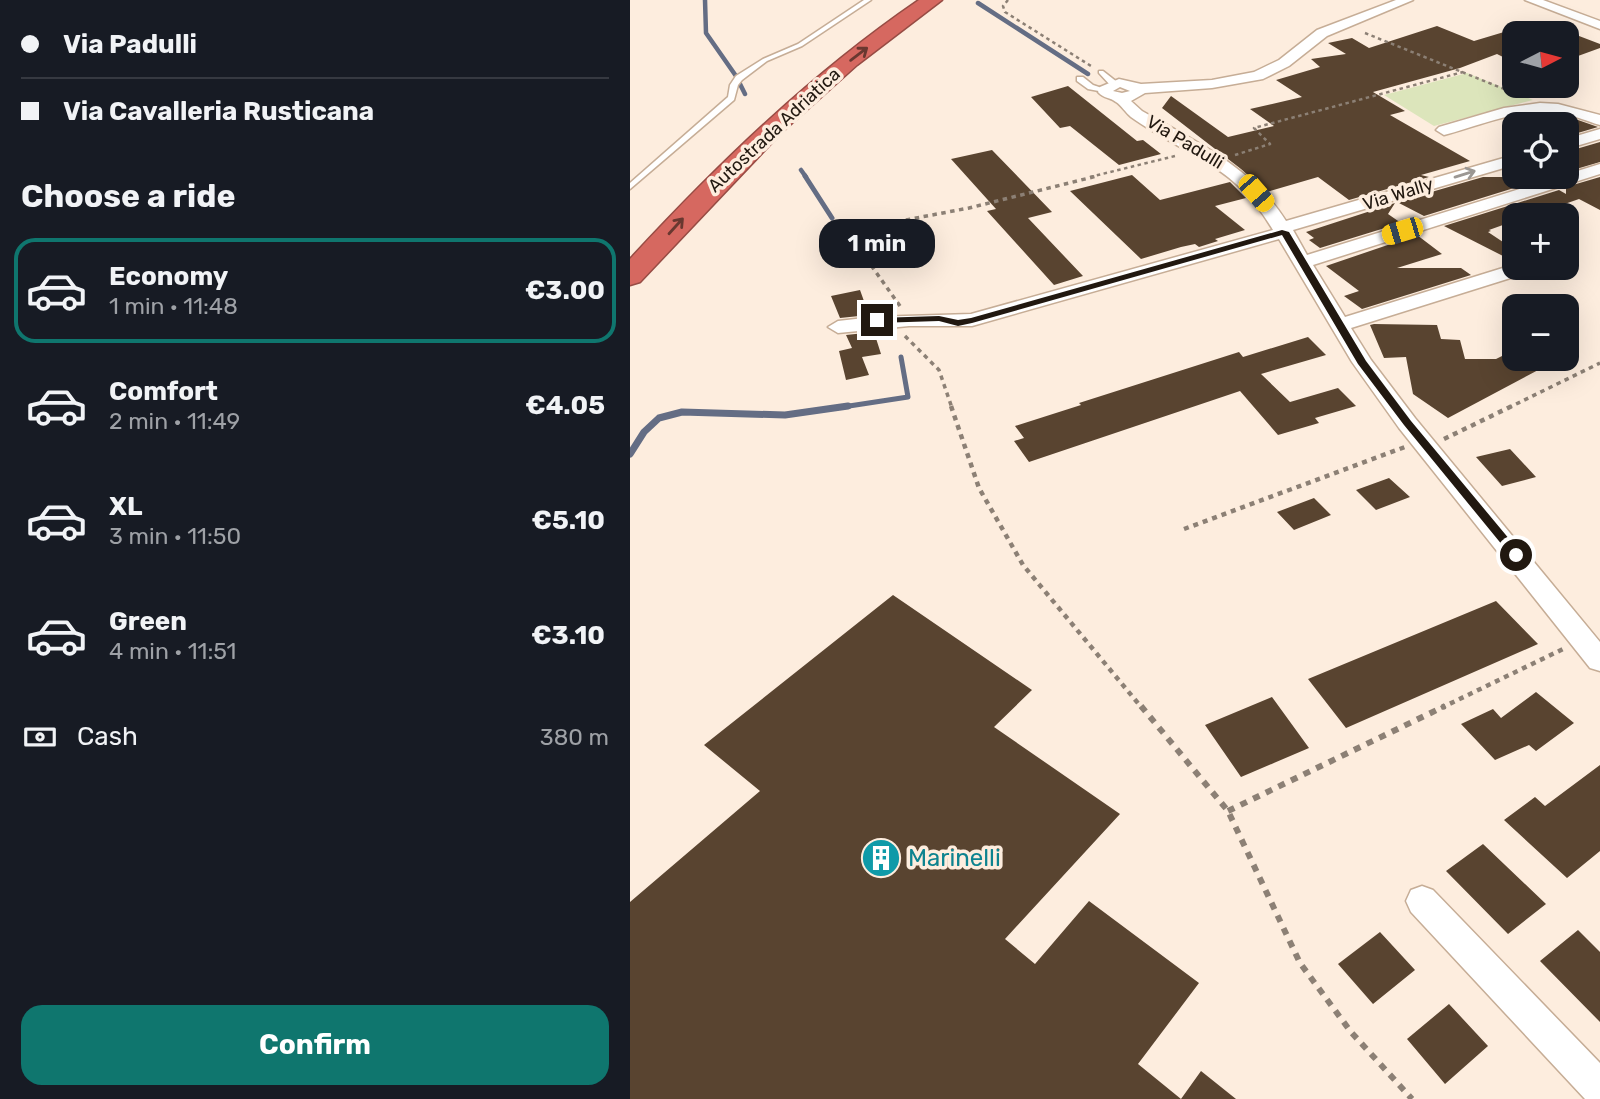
<!DOCTYPE html>
<html lang="en">
<head>
<meta charset="utf-8">
<style>
  body { margin:0; font-family:Rubik,sans-serif; background:#242831; color:#f1f3f6; height:100vh; display:flex; flex-direction:column; font-size:26px; white-space:nowrap }
  * { box-sizing:border-box; margin:0 }
  p { font-size:23px; color:#9ea1a6 }
  .icon { flex:none; width:38px; height:38px; fill:none; stroke:currentColor; stroke-width:2; stroke-linecap:round; stroke-linejoin:round }
  .map { position:relative; flex:1; overflow:hidden }
  .side { display:flex; flex-direction:column; background:#171b24; width:630px }
  .side>* { flex:none }
  .guide { display:grid; align-content:center; height:154px; padding:0 21px; background:#171b24 }
  .needle { width:46px; rotate:84deg }
  .buttons { position:absolute; left:872px; top:21px; display:grid; gap:14px }
  .buttons a { display:grid; place-items:center; width:77px; height:77px; border-radius:14px; background:#171b24; box-shadow:0 7px 28px #0002; font-size:35px }
  .end { position:absolute; width:32px; height:32px; margin:-16px; border:9px solid #211810; background:#fff; box-shadow:0 0 0 4px #fff }
  .from { border-radius:50% }
  .bubble { position:absolute; height:49px; border-radius:21px; background:#171b24; box-shadow:0 7px 28px #0002; font-size:23px; font-weight:700; line-height:49px; text-align:center }
  .car { position:absolute; width:21px; height:42px; margin:-21px -10px; border-radius:9px; box-shadow:0 0 5px 2px #0007; background:linear-gradient(#f5c518 24%,#345 0 40%,#f5c518 0 76%,#345 0 86%,#f5c518 0) }
  .guide b { display:flex; align-items:center; gap:24px; height:66px; font-size:26px }
  .guide b+b { border-top:2px solid #363941 }
  .guide i { width:18px; height:18px; background:#f1f3f6 }
  ul { padding:0; list-style:none }
  li { display:flex; align-items:center; gap:21px; height:105px; margin:0 14px 10px; padding:0 7px; border:4px solid transparent; border-radius:21px }
  li div { flex:1 }
  li b { display:block; font-size:26px }
  li em { font-style:normal; font-weight:700 }
  li.selected { border-color:#0f766e }
  li>.icon { width:63px; height:63px; stroke-width:1.5 }
  h2 { padding:0 21px; font-size:32px; line-height:84px }
  .pay { display:flex; align-items:center; gap:18px; height:77px; padding:0 21px; font-size:26px }
  .pay p { margin-inline-start:auto }
  .button { display:flex; gap:14px; margin-top:auto; padding:14px 21px }
  .button a { flex:1; height:80px; border-radius:21px; background:#0f766e; color:#fff; font-size:28px; font-weight:700; line-height:80px; text-align:center }
  main { display:flex; flex:1; min-height:0 }
  .map>svg:first-child { display:block }
  .green { fill:#dce5bb }
  .lines { fill:none; stroke-linecap:round; stroke-linejoin:round }
  .stream-far2 { stroke:#646d84; stroke-width:4.5 }
  .stream-far1 { stroke:#646d84; stroke-width:5 }
  .stream { stroke:#646d84; stroke-width:7 }
  .building { fill:#594430 }
  .lane-casing { stroke:#c6ad96; stroke-width:3 }
  .street-casing { stroke:#c6ad96; stroke-width:3 }
  .highway-casing { stroke:#974c44; stroke-width:3 }
  .path-far3 { stroke:#8c8075; stroke-width:2.5; stroke-dasharray:3.5 3.5; stroke-linecap:butt }
  .path-far2 { stroke:#8c8075; stroke-width:3.5; stroke-dasharray:4.5 4.5; stroke-linecap:butt }
  .path-far1 { stroke:#8c8075; stroke-width:4.5; stroke-dasharray:5 5; stroke-linecap:butt }
  .path { stroke:#8c8075; stroke-width:6; stroke-dasharray:7 7; stroke-linecap:butt }
  .lane { fill:#fff; fill-rule:evenodd }
  .street { fill:#fff; fill-rule:evenodd }
  .highway { fill:#d66860; fill-rule:evenodd }
  .oneway { stroke:#693830 }
  .oneway2 { stroke:#9b9793 }
  .route { fill:#211810 }
  .labels { text-anchor:middle; stroke-width:7; stroke-linejoin:round; paint-order:stroke }
  .far-street-label { font-size:18px; fill:#211810; stroke:#fdedde }
  .near-culture-label { font-size:24px; fill:#0d838f; stroke:#fdedde; text-anchor:start }
</style>
</head>
<body>
<main>
<section class="side">
<div class="guide">
<b><i class="from"></i>Via Padulli</b>
<b><i></i>Via Cavalleria Rusticana</b>
</div>
<h2>Choose a ride</h2>
<ul>
<li class="selected"><svg class="icon" aria-label="car" viewBox="0 0 24 24"><path d="M5 17H2v-5l4-1 3-4h7l3 4 3 1v5h-3M9 17h6M6 11h13"/><circle cx="7" cy="17" r="2"/><circle cx="17" cy="17" r="2"/></svg><div><b>Economy</b><p>1 min · 11:48</p></div><em>€3.00</em></li>
<li><svg class="icon" aria-label="car" viewBox="0 0 24 24"><path d="M5 17H2v-5l4-1 3-4h7l3 4 3 1v5h-3M9 17h6M6 11h13"/><circle cx="7" cy="17" r="2"/><circle cx="17" cy="17" r="2"/></svg><div><b>Comfort</b><p>2 min · 11:49</p></div><em>€4.05</em></li>
<li><svg class="icon" aria-label="car" viewBox="0 0 24 24"><path d="M5 17H2v-5l4-1 3-4h7l3 4 3 1v5h-3M9 17h6M6 11h13"/><circle cx="7" cy="17" r="2"/><circle cx="17" cy="17" r="2"/></svg><div><b>XL</b><p>3 min · 11:50</p></div><em>€5.10</em></li>
<li><svg class="icon" aria-label="car" viewBox="0 0 24 24"><path d="M5 17H2v-5l4-1 3-4h7l3 4 3 1v5h-3M9 17h6M6 11h13"/><circle cx="7" cy="17" r="2"/><circle cx="17" cy="17" r="2"/></svg><div><b>Green</b><p>4 min · 11:51</p></div><em>€3.10</em></li>
</ul>
<div class="pay"><svg class="icon" aria-label="cash" viewBox="0 0 24 24"><path d="M3 7h18v10H3z"/><circle cx="12" cy="12" r="2"/></svg>Cash<p>380 m</p></div>
<div class="button"><a>Confirm</a></div>
</section>
<div class="map">
<svg width="970" height="1099" viewBox="0 0 970 1099">
  <rect width="100%" height="100%" fill="#fdedde"/>
  <!-- green -->
  <path class="green" d="M837,73L903,100L804,126L754,95Z"/>
  <g class="lines">
    <!-- stream-far2 -->
    <path class="stream-far2" d="M75,0L76,33L106,76
      M348,3L458,74
      M109,82L115,94
      M171,170L176,177"/>
    <!-- stream-far1 -->
    <path class="stream-far1" d="M175,176L202,218
      M206,408L278,397L271,357"/>
    <!-- stream -->
    <path class="stream" d="M0,454L14,432L29,418L52,412L155,415L218,406"/>
  </g>
  <!-- building -->
  <path class="building" d="M807,26L844,41L884,29V53L873,57L867,54L830,68L743,92L775,111L760,115L840,161L791,175L799,177L719,200L688,177L637,192L611,169L532,108L541,96L598,137L644,126L620,109L672,97L646,80L690,67L681,59L716,54L698,43L722,38L739,48Z
    M936,31L970,44V48L948,56L936,51Z
    M438,86L507,141L513,140L531,154L489,165L440,126L430,128L401,97Z
    M941,118L948,120L968,127L941,135L936,132V124H923Z
    M970,142V162L936,172V152Z
    M362,150L422,212L398,218L453,276L424,285L357,211L366,209L321,159Z
    M502,175L530,200L600,182L616,198L585,206L615,230L585,239L588,241L569,247L565,244L551,247L511,259L440,191Z
    M853,177H905L910,180L794,216L767,202Z
    M970,177V210L949,199L903,215H884V221L859,230L861,231L858,232L879,246L873,256L814,226L929,190L936,194V187Z
    M765,203L758,214L771,223L690,248L679,240L684,238L676,232Z
    M787,235L812,254L767,268H831L841,275L732,309L714,296L729,291L696,266Z
    M230,290L239,315L210,318L201,296Z
    M744,324L807,325L811,339L830,340L835,359H866L884,350V359H929L818,418L783,394L776,357L754,358L740,325Z
    M244,332L251,354L232,357L239,375L216,380L209,351L222,348L216,335Z
    M678,337L696,355L631,374L660,402L708,388L726,406L685,418L689,423L648,435L610,391L399,462L384,441L394,438L385,426L451,405L449,403L609,352L613,357Z
    M880,449L906,477L872,486L846,457Z
    M759,478L780,497L746,510L726,490Z
    M684,498L701,515L664,530L647,512Z
    M263,595L402,690L364,727L490,814L375,939L405,964L459,901L569,983L508,1064L551,1099L571,1071L606,1099H0V902L130,791L74,745Z
    M866,601L908,644L716,728L678,679Z
    M906,692L944,723L906,751L899,745L865,760L831,724L863,709L871,718Z
    M642,697L679,748L611,777L575,725Z
    M970,765V851L937,878L874,820L905,797L915,806Z
    M853,844L916,904L878,934L816,871Z
    M948,930L970,952V1022L910,961Z
    M750,932L785,970L743,1004L708,964Z
    M819,1004L858,1046L815,1084L777,1039Z"/>
  <g class="lines">
    <!-- lane casing -->
    <g class="lane-casing">
      <path id="lane" d="M234,0H241L172,46L137,61L112,80L108,85L104,100L0,189V183L98,97L100,85L106,76L133,59L168,44Z
        M469,71H473L487,82V86H481L469,73Z
        M447,77H453L463,85L478,90L474,92L458,89L447,81Z"/>
    </g>
    <!-- street casing -->
    <g class="street-casing">
      <path id="street" d="M766,0H783L697,36L659,66L633,79L582,88L515,93L501,101L512,111C566,142 622,167 656,221L884,155V165L663,230L677,255L970,164V174L683,265L715,317L876,267L890,268L892,271L890,275L721,328L741,360L785,418L970,642V671L960,668L769,428L722,362L649,239L342,326H279L208,333L198,327L208,321L243,317L341,314L643,230C604,163 559,158 501,117C496,113 491,105 486,102C480,97 474,99 468,92L470,87L489,79L511,84L582,80L624,72L649,60L687,30ZM490,87L500,91L492,93L483,91Z
        M895,0H913L970,21V29Z
        M910,103L928,104L970,115V125C956,121 942,114 927,113C888,108 852,125 814,135L806,130L809,127L874,108Z
        M970,129V139L936,149V139Z
        M792,886L803,890L970,1063V1099H955L781,912L776,901L781,890Z"/>
    </g>
    <!-- highway casing -->
    <g class="highway-casing">
      <path id="highway" d="M289,0H312L227,65L151,133L10,282L0,285V259C89,163 181,74 289,0Z"/>
    </g>
    <!-- path-far3 -->
    <path class="path-far3" d="M378,0L373,6L375,12L461,66
      M735,33L889,95
      M605,155L640,144L624,128L833,72
      M460,177L545,156"/>
    <!-- path-far2 -->
    <path class="path-far2" d="M270,306L221,237L228,229L339,208L467,176
      M275,336L309,370L322,408
      M878,408L970,363"/>
    <!-- path-far1 -->
    <path class="path-far1" d="M321,406L349,488L393,565L512,708
      M814,439L882,406
      M554,529L775,447
      M811,708L933,649"/>
    <!-- path -->
    <path class="path" d="M511,706L598,811L670,963L721,1032L782,1099
      M598,811L815,706"/>
    <!-- lane -->
    <use href="#lane" class="lane"/>
    <!-- street -->
    <use href="#street" class="street"/>
    <!-- highway -->
    <use href="#highway" class="highway"/>
  </g>
  <!-- one-way arrows -->
  <defs><path id="oneway-shaft" d="M-6 0H5M1.5-3L5.5 0L1.5 3" fill="none" stroke-width="1.6" stroke-linecap="round" stroke-linejoin="round" transform="scale(1.75)"/></defs>
  <g class="oneway">
    <use href="#oneway-shaft" transform="translate(229 54) rotate(-37)"/>
    <use href="#oneway-shaft" transform="translate(46 226) rotate(-48)"/>
  </g>
  <use class="oneway2" href="#oneway-shaft" transform="translate(835 174) rotate(-17)"/>
  <!-- route -->
  <path class="route" d="M652,230L659,232L736,361L781,421L890,552V557H882L774,425L728,364L652,235L342,323L328,326L309,321L247,323L242,320L247,318L309,316L328,320L341,318Z"/>
  <!-- icons -->
  <defs>
    <g id="building-disc" transform="scale(2.0125)"><circle r="9.5" fill="#0f9aa8" stroke="#fdedde"/><path d="M-4-6H4V6H1V3H-1V6H-4ZM-2.5-4.3h1.7v1.8h-1.7ZM.8-4.3h1.7v1.8H.8ZM-2.5-1h1.7V.8h-1.7ZM.8-1h1.7V.8H.8Z" fill="#fff"/></g>
  </defs>
  <g fill-rule="evenodd">
    <use href="#building-disc" x="251" y="858"/>
  </g>
  <g class="labels">
    <!-- far-street labels -->
    <g class="far-street-label">
      <text transform="translate(144 130) rotate(-43)" y="6">Autostrada Adriatica</text>
      <text transform="translate(555 142) rotate(31)" y="6">Via Padulli</text>
      <text transform="translate(768 194) rotate(-17)" y="6">Via Wally</text>
    </g>
    <!-- near-culture labels -->
    <g class="near-culture-label">
      <text x="278" y="866">Marinelli</text>
    </g>
  </g>
</svg>
<div class="buttons">
<a><svg class="needle" viewBox="-14 -14 28 28"><path d="M0-13l5 13h-10z" fill="#e53935"/><path d="M0 13l5-13h-10z" fill="#9ea1a6"/></svg></a>
<a><svg class="icon" aria-label="locate" viewBox="0 0 24 24"><circle cx="12" cy="12" r="6"/><path d="M12 2v4M12 18v4M2 12h4M18 12h4"/></svg></a>
<a>+</a>
<a>−</a>
</div>
<i class="end from" style="left:886px;top:555px"></i>
<i class="end" style="left:247px;top:320px"></i>
<div class="bubble" style="left:189px;top:219px;width:116px">1 min</div>
<i class="car" style="left:626px;top:193px;rotate:139deg"></i>
<i class="car" style="left:772px;top:231px;rotate:253deg"></i>
</div>
</main>
</body>
</html>
